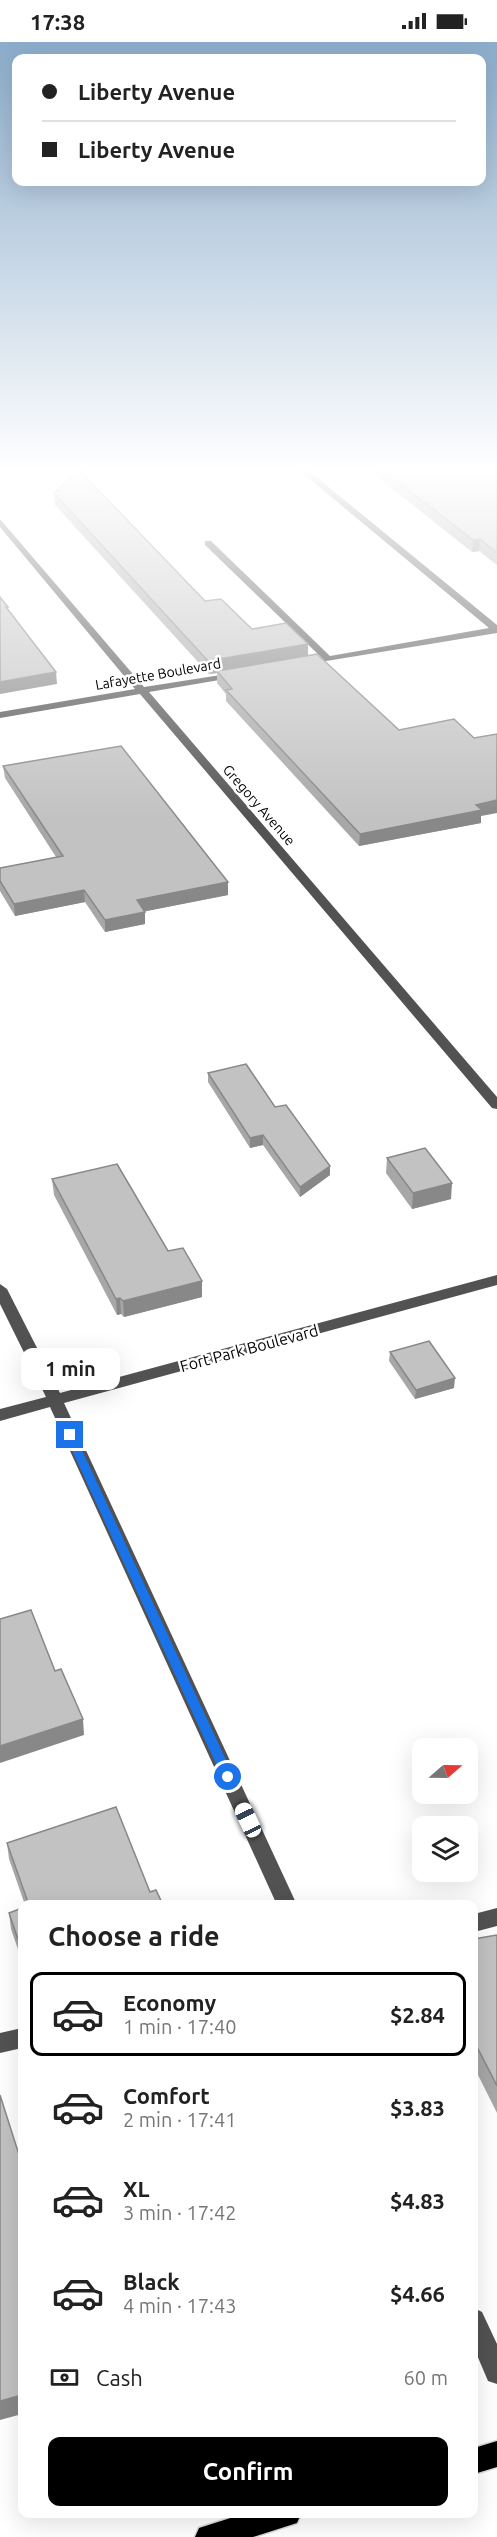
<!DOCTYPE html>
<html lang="en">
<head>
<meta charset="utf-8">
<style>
  body { margin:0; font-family:Ubuntu,sans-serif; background:#f6f6f6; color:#222; height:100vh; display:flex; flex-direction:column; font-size:22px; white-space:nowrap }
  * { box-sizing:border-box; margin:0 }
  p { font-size:20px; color:#767676 }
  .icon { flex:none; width:33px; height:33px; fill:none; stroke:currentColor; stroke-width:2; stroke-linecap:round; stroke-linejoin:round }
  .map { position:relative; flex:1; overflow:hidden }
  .panel { position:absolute; left:18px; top:1858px; width:460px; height:618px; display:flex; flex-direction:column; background:#fff; border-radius:12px; box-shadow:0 6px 24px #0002 }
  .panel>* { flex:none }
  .hud { position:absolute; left:12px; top:12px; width:474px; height:132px; border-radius:12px; box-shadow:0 6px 24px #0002; display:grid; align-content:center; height:132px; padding:0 30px; background:#fff }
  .needle { width:39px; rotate:70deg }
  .buttons { position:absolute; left:412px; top:1696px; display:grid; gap:12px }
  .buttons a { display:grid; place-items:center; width:66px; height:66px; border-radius:12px; background:#fff; box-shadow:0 6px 24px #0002; font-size:30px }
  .end { position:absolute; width:27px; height:27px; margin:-14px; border:8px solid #1a73e8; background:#fff; box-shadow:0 0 0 3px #fff }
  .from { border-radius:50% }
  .bubble { position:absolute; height:42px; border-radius:12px; background:#fff; box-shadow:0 6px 24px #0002; font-size:20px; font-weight:600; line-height:42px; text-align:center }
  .car { position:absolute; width:18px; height:36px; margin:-18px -9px; border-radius:8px; box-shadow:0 0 4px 2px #0007; background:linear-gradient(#fff 24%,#345 0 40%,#fff 0 76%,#345 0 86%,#fff 0) }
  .hud b { display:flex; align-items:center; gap:21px; height:57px; font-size:22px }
  .hud b+b { border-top:2px solid #e0e0e0 }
  .hud i { width:15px; height:15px; background:#222 }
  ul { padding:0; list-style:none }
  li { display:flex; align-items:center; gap:18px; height:84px; margin:0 12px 9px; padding:0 18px; border:3px solid transparent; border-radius:12px }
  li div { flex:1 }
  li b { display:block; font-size:22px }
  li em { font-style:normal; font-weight:600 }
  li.active { border-color:#000 }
  li>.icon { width:54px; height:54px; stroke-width:1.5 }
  h2 { padding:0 30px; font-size:27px; line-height:72px }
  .pay { display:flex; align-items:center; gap:15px; height:66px; padding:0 30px; font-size:22px }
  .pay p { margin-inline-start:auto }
  .action { display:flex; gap:12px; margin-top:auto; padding:12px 30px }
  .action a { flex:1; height:69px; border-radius:12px; background:#000; color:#fff; font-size:24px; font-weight:600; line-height:69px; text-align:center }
  .status { display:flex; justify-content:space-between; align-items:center; height:42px; padding:0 30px; background:#fff; direction:ltr }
  .status svg { height:16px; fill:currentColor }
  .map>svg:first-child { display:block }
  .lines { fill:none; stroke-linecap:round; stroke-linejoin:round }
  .major-casing { stroke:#dbdbdb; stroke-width:3 }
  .minor { fill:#525252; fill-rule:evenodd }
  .major { fill:#000; fill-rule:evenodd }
  .wall { fill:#a7a7a7 }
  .shaded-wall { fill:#888 }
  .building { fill:#c2c2c2; stroke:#888; stroke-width:1.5 }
  .route { fill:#1a73e8 }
  .labels { text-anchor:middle; stroke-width:5; stroke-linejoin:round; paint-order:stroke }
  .far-street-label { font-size:14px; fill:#000; stroke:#fff }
  .street-label { font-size:16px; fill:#000; stroke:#fff }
</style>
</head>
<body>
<div class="status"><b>17:38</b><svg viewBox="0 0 49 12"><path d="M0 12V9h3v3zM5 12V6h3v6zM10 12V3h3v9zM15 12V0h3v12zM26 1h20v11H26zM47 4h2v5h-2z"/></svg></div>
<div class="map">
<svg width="497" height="2495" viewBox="0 0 497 2495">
  <rect width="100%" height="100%" fill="#fff"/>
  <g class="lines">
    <!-- major casing -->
    <g class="major-casing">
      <path id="major" d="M497,2399V2425L474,2432V2406Z
        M243,2472H301L297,2481L253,2495H195L199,2486Z"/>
    </g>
    <!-- minor -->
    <path class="minor" d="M300,429H309L497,583V591L302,623V619L321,615L205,503V499H211L330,614L489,586Z
      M0,477L144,645L240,630L242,632L237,635L149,650L497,1055V1067L492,1066L140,652L0,676V670L135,647L0,485Z
      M497,1233V1243L64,1361L297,1863H277L50,1365L0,1379V1367L46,1355L0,1262V1242L7,1247L60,1351Z
      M497,1866V1884L474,1890V1872Z
      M22,1986V2006L0,2011V1991Z
      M474,2266L482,2270L497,2302V2342L488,2339L474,2306Z"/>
    <!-- major -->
    <use href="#major" class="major"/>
  </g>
  <!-- wall -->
  <path class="wall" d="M370,429H497V523L479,509L472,510Z
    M54,451L205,559L252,587L308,602V614L481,774V781L359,804L226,659V652L217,641V631L209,632L55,463Z
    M3,724L228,853L145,869V882L105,890L85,860L15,874L0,849V826L56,815L5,736Z
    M208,1031L275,1065L330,1133L300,1155L263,1103L250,1106L208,1040Z
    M387,1116L451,1157L412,1167L386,1131Z
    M52,1137L168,1209L202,1239V1255L124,1275L121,1272L117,1273L54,1153Z
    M390,1310L454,1346L415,1357L389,1319Z
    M7,1801L150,1850L163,1863H25L9,1817Z
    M22,1866V1919L11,1887L9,1871Z
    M497,1893V2071L474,2025V1897Z"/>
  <!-- shaded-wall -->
  <path class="shaded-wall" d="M480,497L479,509L472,510L473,498Z
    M308,602V615L217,629V631L209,632L208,619Z
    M56,630L57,642L0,652V640Z
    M497,758V771L481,774V781L359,804L360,792L476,763Z
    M228,840V853L137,871V858Z
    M84,848L85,860L15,874L14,862Z
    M145,870V882L105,890V878Z
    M263,1093V1103L250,1106V1096Z
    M330,1124V1133L300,1155V1145Z
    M452,1141L451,1157L412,1167L413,1151Z
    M202,1239V1255L124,1275L123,1259Z
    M120,1256L121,1272L117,1273L116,1257Z
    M455,1336L454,1346L415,1357L416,1348Z
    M83,1677L84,1693L0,1721V1704Z
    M22,2353V2372L0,2378V2359Z"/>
  <!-- building -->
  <path class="building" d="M78,429H80L205,559L221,557L252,587L286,581L308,602L208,619L54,451Z
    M384,429H497V511L480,497L473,498Z
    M0,555L8,565H6L56,630L0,640Z
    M317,612L399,688L454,677L474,696L497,692V758L476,763L482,768L360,792L226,648L232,647L217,629Z
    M121,704L228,840L137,858L145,870L105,878L84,848L14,862L0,839V826L63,814L3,724Z
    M246,1022L275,1065L286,1063L330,1124L300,1145L263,1093L250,1096L208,1031Z
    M425,1106L452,1141L413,1151L387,1116Z
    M117,1122L168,1209L183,1206L202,1239L123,1259L120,1256L116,1257L52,1137Z
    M429,1299L455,1336L416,1348L390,1310Z
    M31,1568L55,1629L61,1627L83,1677L0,1704V1577Z
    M116,1765L150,1850L156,1848L163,1863H29L7,1801Z
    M22,1866V1909L9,1871Z
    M497,1893V2044L474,1999V1897Z
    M0,2053L22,2122V2353L0,2359Z"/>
  <!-- sky -->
  <linearGradient id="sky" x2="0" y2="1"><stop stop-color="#8baccb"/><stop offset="0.55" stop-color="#fff"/><stop offset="1" stop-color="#fff" stop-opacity="0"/></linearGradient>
  <rect width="497" height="778" fill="url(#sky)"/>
  <!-- route -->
  <path class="route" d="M70,1389L75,1393L234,1735L232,1738H224L222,1735L65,1393Z"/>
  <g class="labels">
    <!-- far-street labels -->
    <g class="far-street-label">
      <text transform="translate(158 632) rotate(-10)" y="5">Lafayette Boulevard</text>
      <text transform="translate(259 763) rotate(49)" y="5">Gregory Avenue</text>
    </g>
    <!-- street labels -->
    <g class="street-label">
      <text transform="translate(249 1306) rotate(-15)" y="6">Fort Park Boulevard</text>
    </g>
  </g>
</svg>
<div class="buttons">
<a><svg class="needle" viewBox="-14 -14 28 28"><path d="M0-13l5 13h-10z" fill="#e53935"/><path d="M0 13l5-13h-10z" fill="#767676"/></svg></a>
<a><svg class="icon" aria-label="layers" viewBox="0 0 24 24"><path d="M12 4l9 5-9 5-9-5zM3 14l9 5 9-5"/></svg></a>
</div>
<i class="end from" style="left:228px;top:1735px"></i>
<i class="end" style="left:70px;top:1393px"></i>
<div class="bubble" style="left:21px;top:1306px;width:99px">1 min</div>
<i class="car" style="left:248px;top:1778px;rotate:335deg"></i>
<div class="hud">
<b><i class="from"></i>Liberty Avenue</b>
<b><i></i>Liberty Avenue</b>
</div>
<section class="panel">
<h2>Choose a ride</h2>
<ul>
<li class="active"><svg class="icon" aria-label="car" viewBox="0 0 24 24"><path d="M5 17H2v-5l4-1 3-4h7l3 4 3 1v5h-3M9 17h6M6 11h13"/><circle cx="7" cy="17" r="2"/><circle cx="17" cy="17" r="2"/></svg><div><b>Economy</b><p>1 min · 17:40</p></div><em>$2.84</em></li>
<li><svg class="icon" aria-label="car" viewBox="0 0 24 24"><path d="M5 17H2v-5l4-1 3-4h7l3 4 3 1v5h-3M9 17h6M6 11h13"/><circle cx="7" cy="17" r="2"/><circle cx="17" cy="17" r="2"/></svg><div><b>Comfort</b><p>2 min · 17:41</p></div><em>$3.83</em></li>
<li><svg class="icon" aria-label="car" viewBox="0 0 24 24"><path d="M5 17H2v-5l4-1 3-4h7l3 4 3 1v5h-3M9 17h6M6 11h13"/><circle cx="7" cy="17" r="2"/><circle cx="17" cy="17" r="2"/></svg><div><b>XL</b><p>3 min · 17:42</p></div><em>$4.83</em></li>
<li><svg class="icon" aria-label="car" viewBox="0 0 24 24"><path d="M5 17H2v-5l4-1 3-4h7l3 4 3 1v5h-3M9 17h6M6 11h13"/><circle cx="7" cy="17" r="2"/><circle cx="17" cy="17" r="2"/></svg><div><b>Black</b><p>4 min · 17:43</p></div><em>$4.66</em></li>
</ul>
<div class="pay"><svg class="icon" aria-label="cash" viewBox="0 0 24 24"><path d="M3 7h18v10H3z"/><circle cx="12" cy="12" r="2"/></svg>Cash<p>60 m</p></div>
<div class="action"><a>Confirm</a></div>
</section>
</div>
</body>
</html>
